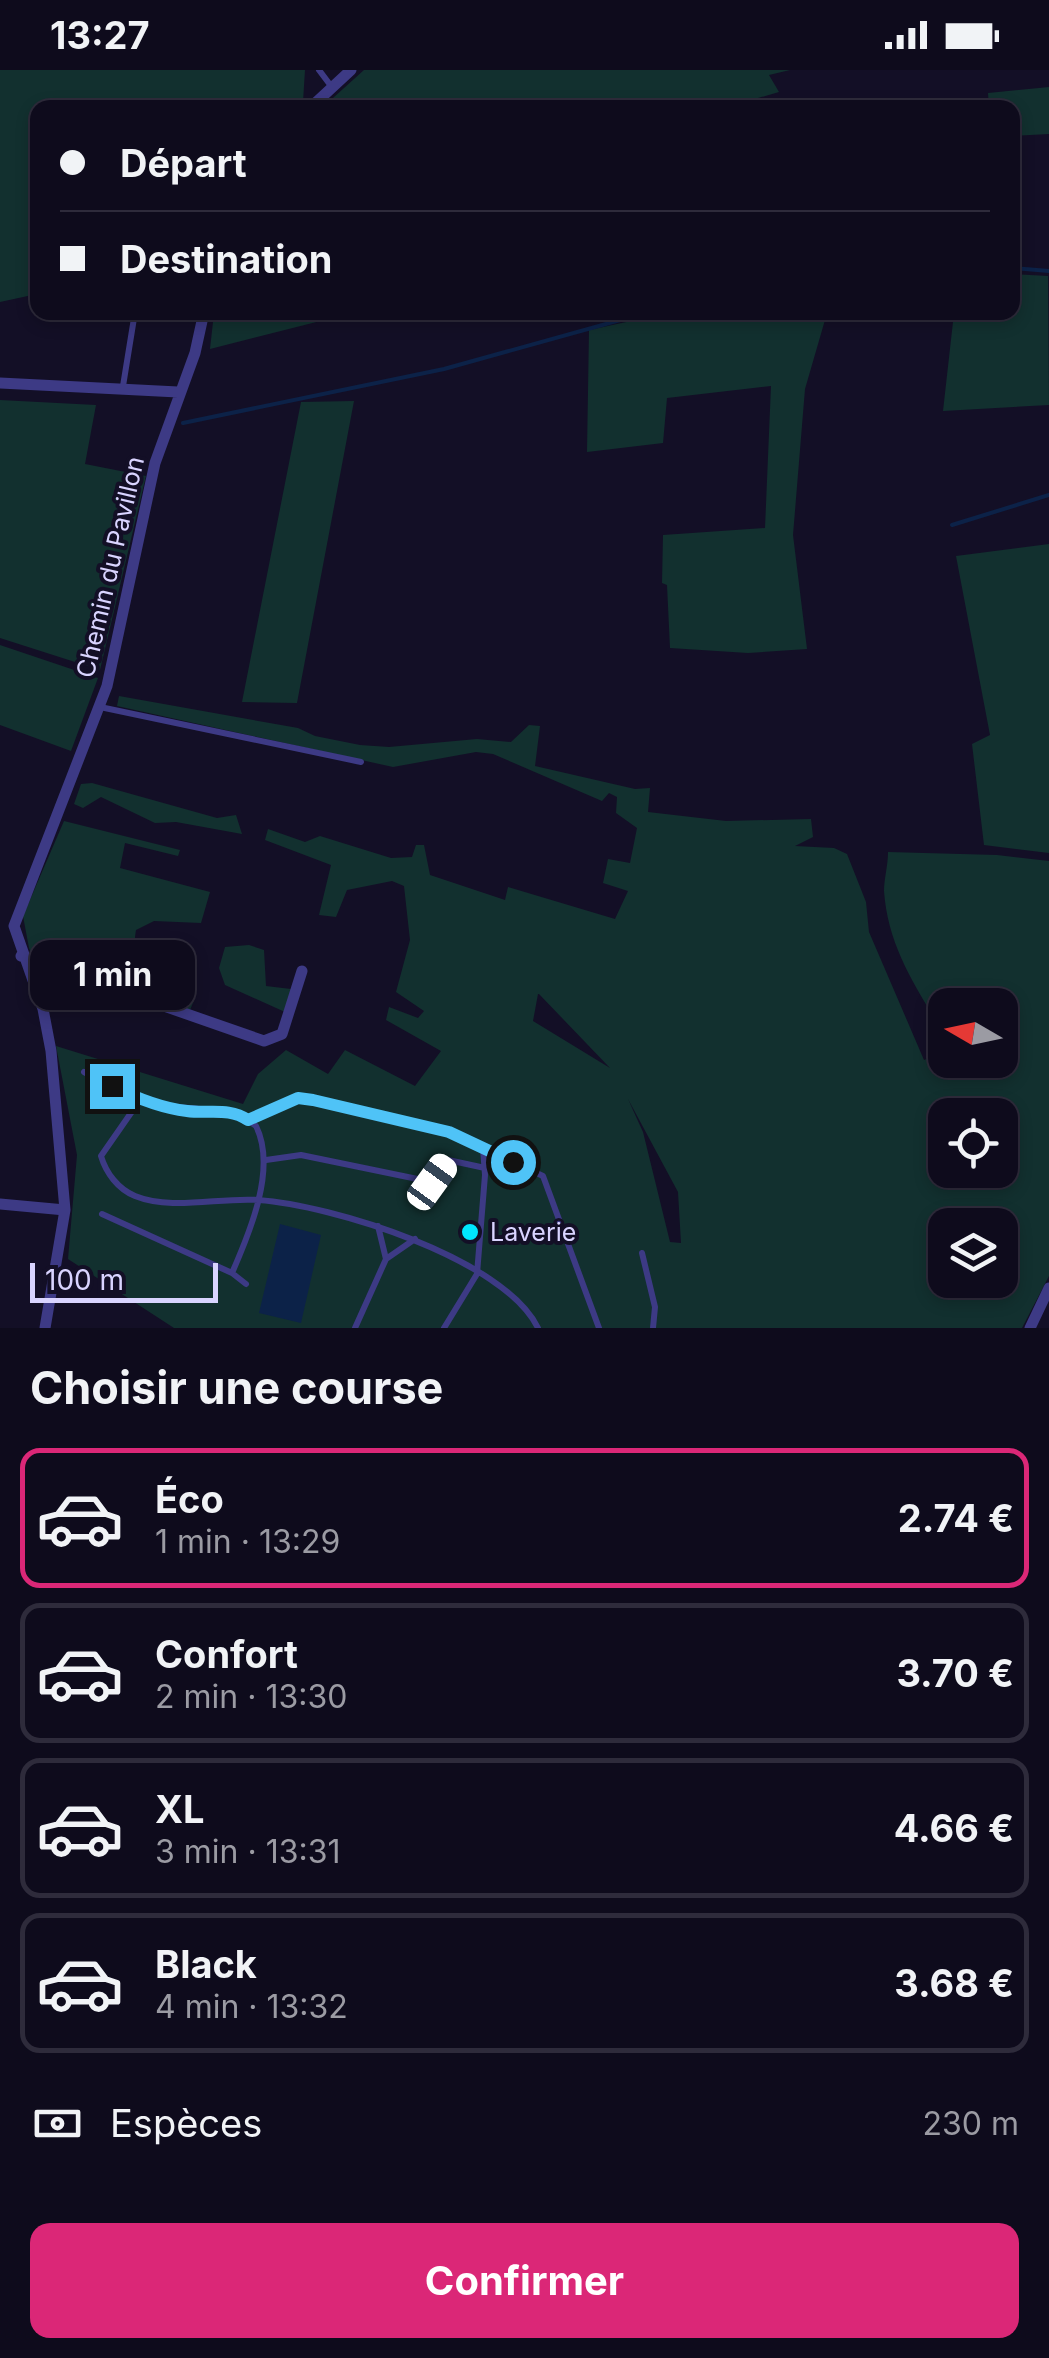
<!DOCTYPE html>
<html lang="fr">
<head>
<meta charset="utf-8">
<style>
  body { margin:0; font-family:Inter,sans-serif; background:#171425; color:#f1f3f6; height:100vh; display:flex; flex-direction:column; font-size:38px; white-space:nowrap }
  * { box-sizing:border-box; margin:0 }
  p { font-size:32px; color:#9b9ba3 }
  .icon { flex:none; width:55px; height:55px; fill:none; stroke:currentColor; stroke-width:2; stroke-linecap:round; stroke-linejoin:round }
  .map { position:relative; height:1258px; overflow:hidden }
  .panel { display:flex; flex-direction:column; background:#0e0b1c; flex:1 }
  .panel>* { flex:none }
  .hud { position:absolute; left:30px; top:30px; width:990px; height:220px; border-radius:20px; box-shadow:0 5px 15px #0003,0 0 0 2px #2e2b3b; display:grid; align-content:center; height:220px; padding:0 30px; background:#0e0b1c }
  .needle { width:65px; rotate:279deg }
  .tools { position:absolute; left:928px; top:918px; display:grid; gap:20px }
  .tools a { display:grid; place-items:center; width:90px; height:90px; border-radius:20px; background:#0e0b1c; box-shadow:0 5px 15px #0003,0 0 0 2px #2e2b3b; font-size:50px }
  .scale { position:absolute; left:30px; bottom:25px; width:188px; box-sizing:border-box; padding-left:10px; border:5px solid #d9d4ff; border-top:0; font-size:28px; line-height:35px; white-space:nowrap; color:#d9d4ff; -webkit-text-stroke:8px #130f26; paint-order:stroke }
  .end { position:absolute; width:45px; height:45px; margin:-22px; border:12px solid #4fc3f7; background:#111; box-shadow:0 0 0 5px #111 }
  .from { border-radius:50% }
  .bubble { position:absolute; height:70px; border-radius:20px; background:#0e0b1c; box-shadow:0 5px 15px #0003,0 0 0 2px #2e2b3b; font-size:32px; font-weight:700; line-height:70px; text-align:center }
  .car { position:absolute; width:30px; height:60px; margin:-30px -15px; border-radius:12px; box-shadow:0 0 8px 2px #0007; background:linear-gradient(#fff 24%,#345 0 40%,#fff 0 76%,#345 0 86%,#fff 0) }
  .hud b { display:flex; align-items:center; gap:35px; height:95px; font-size:38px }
  .hud b+b { border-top:2px solid #2e2b3b }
  .hud i { width:25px; height:25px; background:#f1f3f6 }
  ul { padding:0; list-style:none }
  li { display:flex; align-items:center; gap:30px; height:140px; margin:0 20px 15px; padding:0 10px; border:5px solid #2e2b3b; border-radius:20px }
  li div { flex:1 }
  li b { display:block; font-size:38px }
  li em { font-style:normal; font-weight:700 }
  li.current { border-color:#db2777 }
  li>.icon { width:90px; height:90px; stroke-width:1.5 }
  h2 { padding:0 30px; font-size:45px; line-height:120px }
  .pay { display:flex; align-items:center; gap:25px; height:110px; padding:0 30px; font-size:38px }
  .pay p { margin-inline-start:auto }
  .cta { display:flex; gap:20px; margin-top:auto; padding:20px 30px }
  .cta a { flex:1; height:115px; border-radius:20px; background:#db2777; color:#fff; font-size:40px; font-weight:700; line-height:115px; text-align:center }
  .status { display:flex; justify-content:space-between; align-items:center; height:70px; padding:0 50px; background:#0e0b1c; direction:ltr }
  .status svg { height:28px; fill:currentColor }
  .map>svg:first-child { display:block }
  .green { fill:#12302f; fill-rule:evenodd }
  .water { fill:#0c2248 }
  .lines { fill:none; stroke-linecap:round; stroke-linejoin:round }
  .stream { stroke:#0c2248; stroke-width:4 }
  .service { stroke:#3d3a85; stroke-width:6 }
  .minor { stroke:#3d3a85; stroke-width:11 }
  .route { stroke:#4fc3f7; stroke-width:12 }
  .poi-dot { fill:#00e5ff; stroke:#130f26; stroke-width:4 }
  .labels { text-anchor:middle; stroke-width:8; stroke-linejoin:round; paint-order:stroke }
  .street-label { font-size:25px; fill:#d9d4ff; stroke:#130f26 }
  .poi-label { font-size:25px; fill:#d9d4ff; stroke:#130f26; text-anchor:start }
</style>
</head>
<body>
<div class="status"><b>13:27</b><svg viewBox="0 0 49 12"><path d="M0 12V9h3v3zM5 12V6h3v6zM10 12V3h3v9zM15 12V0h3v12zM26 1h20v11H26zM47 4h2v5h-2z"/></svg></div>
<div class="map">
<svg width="1049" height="1258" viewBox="0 0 1049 1258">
  <rect width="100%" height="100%" fill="#130f26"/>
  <!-- green -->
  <path class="green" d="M0,0H305L303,32L298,37L38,38L37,224L0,232Z
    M364,0H790L769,5L779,22L727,37H323Z
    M1049,17V64L1013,66L1012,38L989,37L988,23Z
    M1013,204L1048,206L1049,335L943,341L954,243L1012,242Z
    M673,242L827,243L805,319L793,465L807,579L748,583L670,578L667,515L662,513L663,465L765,458L771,316L667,328L663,373L587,382L589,260Z
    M214,243V242L352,243L210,279Z
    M0,330L96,335L85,394L146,406L100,600L0,568Z
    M354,331L297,633L242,632L301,332Z
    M1049,474V783L984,775L972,674L990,665L956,486Z
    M0,575L98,608L71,681L0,655Z
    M119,626L298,658L315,666L360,675L389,677L477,669L511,672L529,655L540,656L535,696L635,719L650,718L648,742L726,751L811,749L813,767L795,776L834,778L847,784L866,832L869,862L924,990L945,982V990H1000V935H945V965C916,918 888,877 884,821C884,808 888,796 888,782L997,785L1049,791V1206L1022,1258H174L68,1189L77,1085L56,976L243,1034L258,1004L286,980L328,1004L345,980L415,1016L441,981L386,950L389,937L418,948L424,941L396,922L410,870L404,816L392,811L347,820L336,847L319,845L331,795L265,770L268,759L305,772L320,766L391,788L412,787L416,775H424L430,805L505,830L508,817L615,849L628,821L603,813L608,789L630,793L637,758L616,743L617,727L609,723L602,731L493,684L476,682L393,697L117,636ZM538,924H539L610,998L533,951ZM628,1029L678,1122L681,1173L670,1172L643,1062ZM945,1045H1000V1100H945ZM945,1155H1000V1210H945Z
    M92,713L217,748L236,745L242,764L176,752L155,753L101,727L83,738L74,734L81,714Z
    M64,751L180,780L178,786L125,773L120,798L210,822L201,853L154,851L136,860C128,906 157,915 195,928L190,940L95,907L51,929L29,878L23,846Z
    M249,875L264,880L266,916L291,919L285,942L225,915L219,898L225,877Z"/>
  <!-- water -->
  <path class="water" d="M280,1154L321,1165L301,1253L259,1243Z"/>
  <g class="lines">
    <!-- stream -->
    <path class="stream" d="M1012,198L1049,201
      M183,353L444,299L649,242
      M952,455L1049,425"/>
    <!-- service -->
    <path class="service" d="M319,0L331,16
      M123,316L135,242
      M100,637L361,692
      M84,1002C103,1012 122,1024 142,1031C179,1043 227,1032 256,1056C277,1098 250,1162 232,1203
      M140,1030L101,1086C106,1103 118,1119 135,1126C172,1141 220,1127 258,1130C331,1135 504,1188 538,1258
      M248,1050L299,1028L449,1063L483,1078L485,1105L477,1204L444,1258
      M483,1078L543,1106L599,1258
      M266,1090L301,1085L432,1112L448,1090L485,1098
      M102,1144L232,1203L246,1214
      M378,1156L386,1189
      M642,1183L655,1237L653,1258
      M355,1258L386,1189L415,1169"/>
    <!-- minor -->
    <path class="minor" d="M310,38L351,0
      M0,313L178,322
      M21,886L264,971L282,964L302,901
      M0,1134L65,1140
      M45,1258L65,1140L51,981L43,939L14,856L107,616L155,393L195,283L204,242
      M1030,1258L1049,1218"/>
  </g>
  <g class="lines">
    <!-- route -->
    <path class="route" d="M112,1016C136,1028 160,1038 187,1041C209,1044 229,1037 248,1050L298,1028L313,1030L449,1062L513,1092"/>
  </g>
  <!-- markers -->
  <circle class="poi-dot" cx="470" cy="1162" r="10"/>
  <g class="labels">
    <!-- street labels -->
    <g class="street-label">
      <text transform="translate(110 497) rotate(-77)" y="9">Chemin du Pavillon</text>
    </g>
    <!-- poi labels -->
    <g class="poi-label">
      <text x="490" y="1171">Laverie</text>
    </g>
  </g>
</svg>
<div class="tools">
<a><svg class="needle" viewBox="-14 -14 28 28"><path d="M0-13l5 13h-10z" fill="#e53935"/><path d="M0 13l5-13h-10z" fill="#9b9ba3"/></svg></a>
<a><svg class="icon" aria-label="locate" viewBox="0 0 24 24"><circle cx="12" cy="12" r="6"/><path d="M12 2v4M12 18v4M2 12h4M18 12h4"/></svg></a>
<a><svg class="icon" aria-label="layers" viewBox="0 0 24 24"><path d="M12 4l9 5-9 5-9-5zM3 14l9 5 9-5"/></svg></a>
</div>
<div class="scale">100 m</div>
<i class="end from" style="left:513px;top:1092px"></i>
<i class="end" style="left:112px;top:1016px"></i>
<div class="bubble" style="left:30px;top:870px;width:165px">1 min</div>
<i class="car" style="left:432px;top:1112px;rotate:36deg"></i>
<div class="hud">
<b><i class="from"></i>Départ</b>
<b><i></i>Destination</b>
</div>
</div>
<section class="panel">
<h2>Choisir une course</h2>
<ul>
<li class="current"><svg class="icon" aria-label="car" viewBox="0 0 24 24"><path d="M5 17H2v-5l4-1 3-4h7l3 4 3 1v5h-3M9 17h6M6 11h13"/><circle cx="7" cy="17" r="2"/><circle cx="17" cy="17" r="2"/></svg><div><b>Éco</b><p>1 min · 13:29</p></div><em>2.74 €</em></li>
<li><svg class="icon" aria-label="car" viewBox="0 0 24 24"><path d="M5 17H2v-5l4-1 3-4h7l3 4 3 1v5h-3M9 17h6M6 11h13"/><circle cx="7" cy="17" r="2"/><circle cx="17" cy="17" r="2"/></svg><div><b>Confort</b><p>2 min · 13:30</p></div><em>3.70 €</em></li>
<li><svg class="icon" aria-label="car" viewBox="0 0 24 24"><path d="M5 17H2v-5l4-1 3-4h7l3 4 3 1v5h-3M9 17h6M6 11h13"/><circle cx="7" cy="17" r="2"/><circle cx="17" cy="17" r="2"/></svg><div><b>XL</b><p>3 min · 13:31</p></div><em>4.66 €</em></li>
<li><svg class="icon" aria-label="car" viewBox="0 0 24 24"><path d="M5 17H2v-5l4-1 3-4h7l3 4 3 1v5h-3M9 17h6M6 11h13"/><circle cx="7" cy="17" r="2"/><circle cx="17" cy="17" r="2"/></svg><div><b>Black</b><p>4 min · 13:32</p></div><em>3.68 €</em></li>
</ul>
<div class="pay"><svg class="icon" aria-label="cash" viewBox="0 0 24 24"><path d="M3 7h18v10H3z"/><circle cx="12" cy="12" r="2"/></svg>Espèces<p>230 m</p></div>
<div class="cta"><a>Confirmer</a></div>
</section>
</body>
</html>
